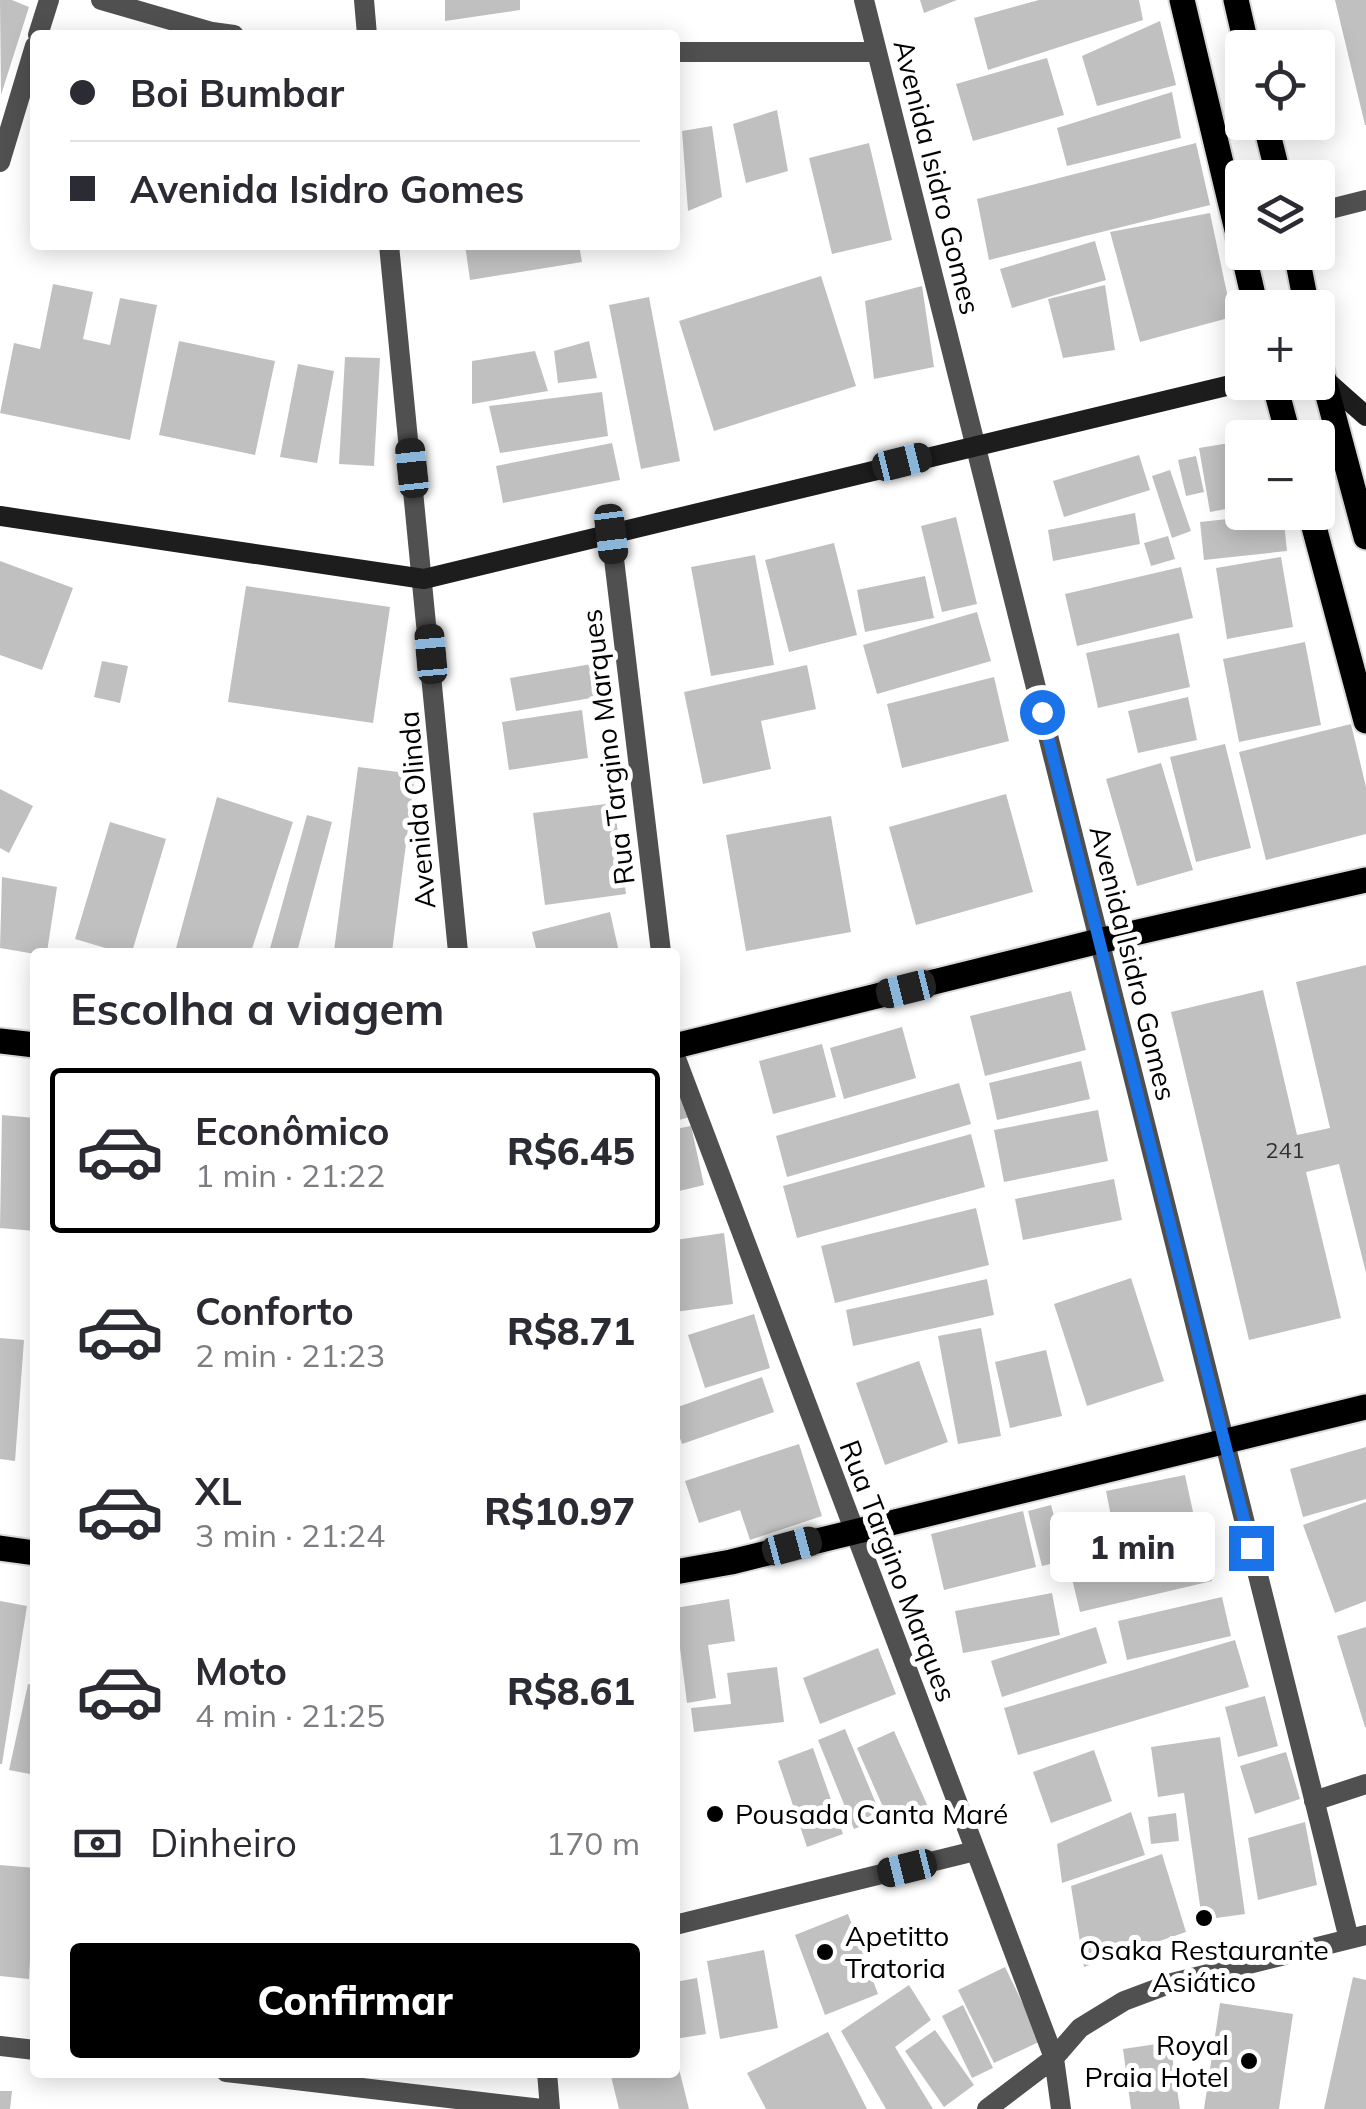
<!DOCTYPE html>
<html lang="pt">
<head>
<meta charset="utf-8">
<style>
  body { margin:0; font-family:Mulish,sans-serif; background:#f2f2f3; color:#2b2b33; height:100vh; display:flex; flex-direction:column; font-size:38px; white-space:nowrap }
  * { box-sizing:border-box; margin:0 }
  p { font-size:32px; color:#7c7c81 }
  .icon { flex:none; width:55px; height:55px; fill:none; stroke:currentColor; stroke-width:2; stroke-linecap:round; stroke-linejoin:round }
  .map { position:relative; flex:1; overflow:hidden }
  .panel { position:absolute; left:30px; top:948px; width:650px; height:1130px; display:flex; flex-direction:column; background:#fff; border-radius:10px; box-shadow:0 5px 25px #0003 }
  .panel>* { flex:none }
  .banner { position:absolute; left:30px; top:30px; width:650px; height:220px; border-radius:10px; box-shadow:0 5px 25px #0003; display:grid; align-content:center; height:220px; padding:0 40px; background:#fff }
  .fabs { position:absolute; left:1225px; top:30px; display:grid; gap:20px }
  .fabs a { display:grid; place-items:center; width:110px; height:110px; border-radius:10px; background:#fff; box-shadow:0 5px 25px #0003; font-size:50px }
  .end { position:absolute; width:45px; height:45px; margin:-22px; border:12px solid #1a73e8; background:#fff; box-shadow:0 0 0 5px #fff }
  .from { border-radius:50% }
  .bubble { position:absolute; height:70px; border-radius:10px; background:#fff; box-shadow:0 5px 25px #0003; font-size:32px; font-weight:800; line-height:70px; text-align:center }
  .car { position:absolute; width:30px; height:60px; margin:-30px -15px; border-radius:12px; box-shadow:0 0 8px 2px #0007; background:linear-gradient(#222 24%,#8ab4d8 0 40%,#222 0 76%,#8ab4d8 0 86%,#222 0) }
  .banner b { display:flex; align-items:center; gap:35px; height:95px; font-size:38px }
  .banner b+b { border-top:2px solid #e1e1e2 }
  .banner i { width:25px; height:25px; background:#2b2b33 }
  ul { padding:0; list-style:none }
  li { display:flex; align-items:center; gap:30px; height:165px; margin:0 20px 15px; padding:0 20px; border:5px solid transparent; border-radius:10px }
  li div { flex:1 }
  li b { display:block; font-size:38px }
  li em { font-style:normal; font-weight:800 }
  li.active { border-color:#000 }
  li>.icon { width:90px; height:90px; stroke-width:1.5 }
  h2 { padding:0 40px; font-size:45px; line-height:120px }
  .pay { display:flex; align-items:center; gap:25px; height:110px; padding:0 40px; font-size:38px }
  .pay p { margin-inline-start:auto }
  .cta { display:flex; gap:20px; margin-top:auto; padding:20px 40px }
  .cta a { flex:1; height:115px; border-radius:10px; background:#000; color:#fff; font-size:40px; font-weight:800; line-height:115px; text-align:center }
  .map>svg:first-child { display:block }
  .building { fill:#c0c0c0 }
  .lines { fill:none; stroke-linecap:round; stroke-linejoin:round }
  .primary-casing { stroke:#dbdbdb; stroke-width:29 }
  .minor { stroke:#505050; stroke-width:20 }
  .tertiary { stroke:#505050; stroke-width:20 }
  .secondary { stroke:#1d1d1d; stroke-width:20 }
  .primary { stroke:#000; stroke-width:25 }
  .route { stroke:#1a73e8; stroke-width:12 }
  .poi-dot { fill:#000; stroke:#fff; stroke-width:4 }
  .labels { text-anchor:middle; stroke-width:10; stroke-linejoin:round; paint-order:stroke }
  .number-label { font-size:22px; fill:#303030 }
  .street-label { font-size:28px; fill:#000; stroke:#fff }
  .poi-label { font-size:28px; fill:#000; stroke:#fff; text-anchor:start }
</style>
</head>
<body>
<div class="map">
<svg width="1366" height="2109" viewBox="0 0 1366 2109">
  <rect width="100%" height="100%" fill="#fff"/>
  <!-- building -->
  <path class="building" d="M0,0H12L29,7L1,95Z
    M445,0H520V10L445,21Z
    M920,0H957L924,13Z
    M1039,0H1139L1143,20L988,70L974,18Z
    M1335,0H1366V125H1365Z
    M1160,21L1176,85L1097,106L1082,56Z
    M1047,58L1064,115L973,141L956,84Z
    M1172,92L1181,138L1067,166L1057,128Z
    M777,110L788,171L746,183L733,124Z
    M712,126L722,197L688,211L682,131Z
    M869,143L892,240L832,254L809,158Z
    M1196,143L1210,205L989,260L977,199Z
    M1210,213L1232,317L1140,342L1110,232Z
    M1095,241L1106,280L1012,308L1000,269Z
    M465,245H579L582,262L470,280Z
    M821,276L856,386L714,431L679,321Z
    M53,284L93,292L83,339L110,345L120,298L157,305L130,440L0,413L14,343L40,349Z
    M1105,285L1115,350L1063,358L1048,299Z
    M922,286L934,367L874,379L865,301Z
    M649,297L680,461L641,469L609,305Z
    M179,341L275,361L255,455L159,435Z
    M589,341L597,378L558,383L554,351Z
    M535,351L548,391L472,404V361Z
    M345,357L380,358L374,466L339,464Z
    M298,364L334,371L317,463L280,457Z
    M602,392L608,436L500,453L489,406Z
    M1242,441V506L1210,512L1199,448Z
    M612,443L620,480L503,503L496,466Z
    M1139,455L1150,490L1064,517L1053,481Z
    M1196,456L1204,492L1186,496L1178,460Z
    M1170,470L1191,531L1172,538L1152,476Z
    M1135,513L1140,544L1053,561L1048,530Z
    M1283,513L1287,551L1204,560L1200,522Z
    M956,517L977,604L942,612L921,526Z
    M1168,536L1175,559L1151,566L1144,543Z
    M834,543L857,635L789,652L765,560Z
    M755,555L774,665L711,676L691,567Z
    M1281,557L1293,627L1227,639L1216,568Z
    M0,561L73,588L42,670L0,655Z
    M1181,567L1193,618L1077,646L1065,594Z
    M925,576L934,618L865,632L857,590Z
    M246,586L390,607L373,723L228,702Z
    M977,612L991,661L877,694L863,645Z
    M1179,633L1190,687L1098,708L1086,653Z
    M1305,642L1321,725L1239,742L1223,659Z
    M102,661L128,666L120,703L94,697Z
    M609,661L614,694L516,711L510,678Z
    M807,665L816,709L761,721L771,769L703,784L684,692Z
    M994,677L1009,741L902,768L887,704Z
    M1188,697L1197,740L1138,753L1128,711Z
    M582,710L588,758L509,770L502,722Z
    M1351,724L1366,787V834L1266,860L1239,752Z
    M1225,744L1251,848L1196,862L1170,757Z
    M1161,763L1193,870L1137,886L1106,779Z
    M358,767L415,774L392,952L334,951Z
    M0,789L33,806L9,853L0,848Z
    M1006,794L1033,892L916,925L889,827Z
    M217,797L293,822L251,952H175Z
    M614,803L626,894L545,905L533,813Z
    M307,815L332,822L297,952H269Z
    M831,816L851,932L746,951L726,835Z
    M110,822L166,839L132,952H119L75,939Z
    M2,877L57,887L47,952L35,954L0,948Z
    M610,912L619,952H537L532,932Z
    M1366,965V1273L1339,1164L1306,1172L1341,1318L1249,1340L1171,1012L1263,990L1297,1135L1330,1128L1296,982Z
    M1071,991L1086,1050L985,1076L970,1016Z
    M902,1027L916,1078L844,1099L830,1048Z
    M822,1044L836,1097L773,1114L759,1061Z
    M1081,1061L1090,1099L997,1120L989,1083Z
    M675,1081L690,1117L675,1121Z
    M959,1083L971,1124L787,1177L776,1136Z
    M1098,1110L1108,1161L1004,1182L994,1130Z
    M2,1115L35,1118V1231L0,1228Z
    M691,1126L704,1185L675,1192V1129Z
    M971,1134L985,1187L797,1238L783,1186Z
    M1114,1179L1122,1220L1023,1240L1015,1199Z
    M976,1208L989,1265L835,1303L821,1246Z
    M724,1233L733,1304L675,1312V1240Z
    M1131,1278L1164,1381L1087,1406L1054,1304Z
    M987,1279L994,1315L853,1346L846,1310Z
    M754,1314L770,1368L705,1388L688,1335Z
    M981,1328L1001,1436L958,1444L938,1336Z
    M0,1338L24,1340L15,1461L0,1459Z
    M1046,1350L1062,1416L1010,1428L995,1362Z
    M919,1361L948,1442L885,1465L856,1383Z
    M762,1377L774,1412L682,1444L675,1424V1408Z
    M32,1407H35V1451L30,1450Z
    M799,1444L822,1516L750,1540L740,1510L699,1523L685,1481Z
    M1366,1447V1499L1303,1517L1290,1469Z
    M1185,1475L1198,1535L1118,1552L1106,1491Z
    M1366,1502V1601L1335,1613L1303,1525Z
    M1051,1505L1066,1560L1042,1566L1028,1511Z
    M1023,1511L1036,1567L944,1590L931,1534Z
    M1201,1536L1212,1581L1080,1612L1069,1566Z
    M1052,1593L1060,1635L963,1653L955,1611Z
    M1222,1597L1231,1636L1127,1660L1118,1621Z
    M729,1599L735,1641L708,1645L716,1698L687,1703L675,1608Z
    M0,1601L27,1606L2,1764H0Z
    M1096,1627L1107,1663L1002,1697L991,1661Z
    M1366,1627V1727H1365L1337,1636Z
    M1235,1640L1249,1687L1018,1755L1004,1708Z
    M878,1648L896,1694L820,1724L803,1678Z
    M777,1667L784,1722L694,1732L691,1708L731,1704L727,1673Z
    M28,1684L35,1685V1775L9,1770Z
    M1265,1696L1278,1746L1238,1757L1225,1707Z
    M845,1729L882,1818L854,1829L818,1740Z
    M894,1731L929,1809L891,1825L857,1748Z
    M1220,1737L1245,1914L1202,1920L1184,1793L1158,1797L1151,1747Z
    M813,1748L843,1834L807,1847L778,1761Z
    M1094,1750L1112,1801L1051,1823L1033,1772Z
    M1286,1752L1300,1799L1255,1814L1240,1766Z
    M1131,1812L1145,1855L1062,1883L1057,1844Z
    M1176,1813L1179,1841L1151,1844L1148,1817Z
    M1305,1822L1317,1885L1258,1900L1248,1838Z
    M1162,1854L1186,1932L1084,1967L1071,1886Z
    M0,1865L35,1868L29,1979L0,1976Z
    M848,1914L878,1994L825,2015L795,1935Z
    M764,1950L778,2028L720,2039L707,1961Z
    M1005,1967L1041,2041L994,2063L958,1990Z
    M1353,1977L1366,1980V2109H1324Z
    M697,1978L706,2034L675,2039V1982Z
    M909,1985L931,2020L895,2047L933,2109H886L841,2031Z
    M1220,2003L1293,2014L1279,2109H1204Z
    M963,2005L993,2068L972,2078L942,2016Z
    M935,2030L974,2085L944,2107L905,2051Z
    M828,2032L867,2109H766L747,2073Z
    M1170,2042L1180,2109H1131L1123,2049Z
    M676,2057L689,2109H619L610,2072H675Z
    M0,2091H12L10,2109H0Z"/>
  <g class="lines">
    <!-- primary casing -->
    <g class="primary-casing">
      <path id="primary" d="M1182,0L1242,251
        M1236,0L1247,48
        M1265,122L1279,178
        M1243,252L1256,308
        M1296,252L1307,308
        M1318,358L1366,537
        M1274,382L1289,438
        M1310,512L1366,721
        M0,1041L35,1045
        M675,1046L1099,941L1366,880
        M0,1548L35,1553
        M675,1572L731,1562L1366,1407"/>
    </g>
    <!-- minor -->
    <path class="minor" d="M101,0L212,32L234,35
      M364,0L367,35
      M864,0L1349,1939
      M675,52H877
      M1318,212L1366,200
      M389,245L458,952
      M611,534L661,952
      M675,1056L1054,2058L1061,2109
      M1314,1801L1366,1784
      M675,1925L975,1851
      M0,2046L35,2050
      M226,2072L542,2109
      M547,2072L550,2109
      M987,2109L1054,2058L1080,2028L1124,2001L1172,1983L1366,1935"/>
    <!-- tertiary -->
    <path class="tertiary" d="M38,35L49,0
      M0,162L35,46"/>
    <!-- secondary -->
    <path class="secondary" d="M1323,378L1366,416
      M0,516L424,579L1243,382"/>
    <!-- primary -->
    <use href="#primary" class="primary"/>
  </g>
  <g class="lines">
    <!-- route -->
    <path class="route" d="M1042,712L1251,1548"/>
  </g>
  <!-- markers -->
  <g class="poi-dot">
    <circle cx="715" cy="1814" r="10"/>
    <circle cx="1204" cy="1918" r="10"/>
    <circle cx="825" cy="1952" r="10"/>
    <circle cx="1249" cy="2061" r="10"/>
  </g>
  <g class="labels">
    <!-- number labels -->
    <g class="number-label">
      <text x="1285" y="1158">241</text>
    </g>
    <!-- street labels -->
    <g class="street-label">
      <text transform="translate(937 177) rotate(76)" y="10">Avenida Isidro Gomes</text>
      <text transform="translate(608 747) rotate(-97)" y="10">Rua Targino Marques</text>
      <text transform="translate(417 810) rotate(-95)" y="10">Avenida Olinda</text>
      <text transform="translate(1133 963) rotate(76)" y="10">Avenida Isidro Gomes</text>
      <text transform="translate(898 1571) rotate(69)" y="10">Rua Targino Marques</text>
    </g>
    <!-- poi labels -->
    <g class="poi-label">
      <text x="735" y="1824">Pousada Canta Maré</text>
      <text x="845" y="1946">Apetitto<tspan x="845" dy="32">Tratoria</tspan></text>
      <text x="1204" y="1960" text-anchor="middle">Osaka Restaurante<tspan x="1204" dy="32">Asiático</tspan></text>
      <text x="1229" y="2055" text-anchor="end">Royal<tspan x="1229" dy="32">Praia Hotel</tspan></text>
    </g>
  </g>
</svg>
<div class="fabs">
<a><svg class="icon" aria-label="locate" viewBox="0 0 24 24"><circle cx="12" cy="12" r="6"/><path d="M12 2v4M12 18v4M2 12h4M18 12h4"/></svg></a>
<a><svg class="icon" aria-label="layers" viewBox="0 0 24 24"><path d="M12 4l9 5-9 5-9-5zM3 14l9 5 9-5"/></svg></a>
<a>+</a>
<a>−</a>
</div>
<i class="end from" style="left:1042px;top:712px"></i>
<i class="end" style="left:1251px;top:1548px"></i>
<div class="bubble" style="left:1050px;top:1512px;width:165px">1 min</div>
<i class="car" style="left:902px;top:462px;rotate:76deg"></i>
<i class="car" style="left:412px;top:468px;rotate:354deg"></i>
<i class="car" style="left:611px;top:534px;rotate:173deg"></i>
<i class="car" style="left:431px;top:654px;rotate:355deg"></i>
<i class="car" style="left:906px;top:989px;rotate:256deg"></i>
<i class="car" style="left:792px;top:1546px;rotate:75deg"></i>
<i class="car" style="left:907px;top:1868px;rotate:256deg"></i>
<div class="banner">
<b><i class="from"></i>Boi Bumbar</b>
<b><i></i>Avenida Isidro Gomes</b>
</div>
<section class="panel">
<h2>Escolha a viagem</h2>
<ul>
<li class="active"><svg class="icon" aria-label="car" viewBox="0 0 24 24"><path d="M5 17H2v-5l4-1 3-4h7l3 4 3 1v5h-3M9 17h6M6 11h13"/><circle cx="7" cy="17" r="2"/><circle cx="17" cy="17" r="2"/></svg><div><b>Econômico</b><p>1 min · 21:22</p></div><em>R$6.45</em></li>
<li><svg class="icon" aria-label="car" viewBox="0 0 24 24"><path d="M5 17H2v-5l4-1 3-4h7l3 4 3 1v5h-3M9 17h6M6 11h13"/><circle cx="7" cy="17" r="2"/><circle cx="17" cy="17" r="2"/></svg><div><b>Conforto</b><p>2 min · 21:23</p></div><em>R$8.71</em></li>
<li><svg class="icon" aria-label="car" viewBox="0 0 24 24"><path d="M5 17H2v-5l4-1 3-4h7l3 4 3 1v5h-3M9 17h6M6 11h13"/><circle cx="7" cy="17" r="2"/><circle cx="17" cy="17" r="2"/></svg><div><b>XL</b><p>3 min · 21:24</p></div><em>R$10.97</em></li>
<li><svg class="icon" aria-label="car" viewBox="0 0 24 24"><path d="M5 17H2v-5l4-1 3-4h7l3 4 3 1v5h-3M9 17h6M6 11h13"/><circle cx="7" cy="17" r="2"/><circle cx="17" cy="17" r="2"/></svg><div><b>Moto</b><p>4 min · 21:25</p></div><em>R$8.61</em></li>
</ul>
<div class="pay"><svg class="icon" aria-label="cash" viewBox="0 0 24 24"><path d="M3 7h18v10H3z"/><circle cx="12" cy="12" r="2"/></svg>Dinheiro<p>170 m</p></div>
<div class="cta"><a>Confirmar</a></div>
</section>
</div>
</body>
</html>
